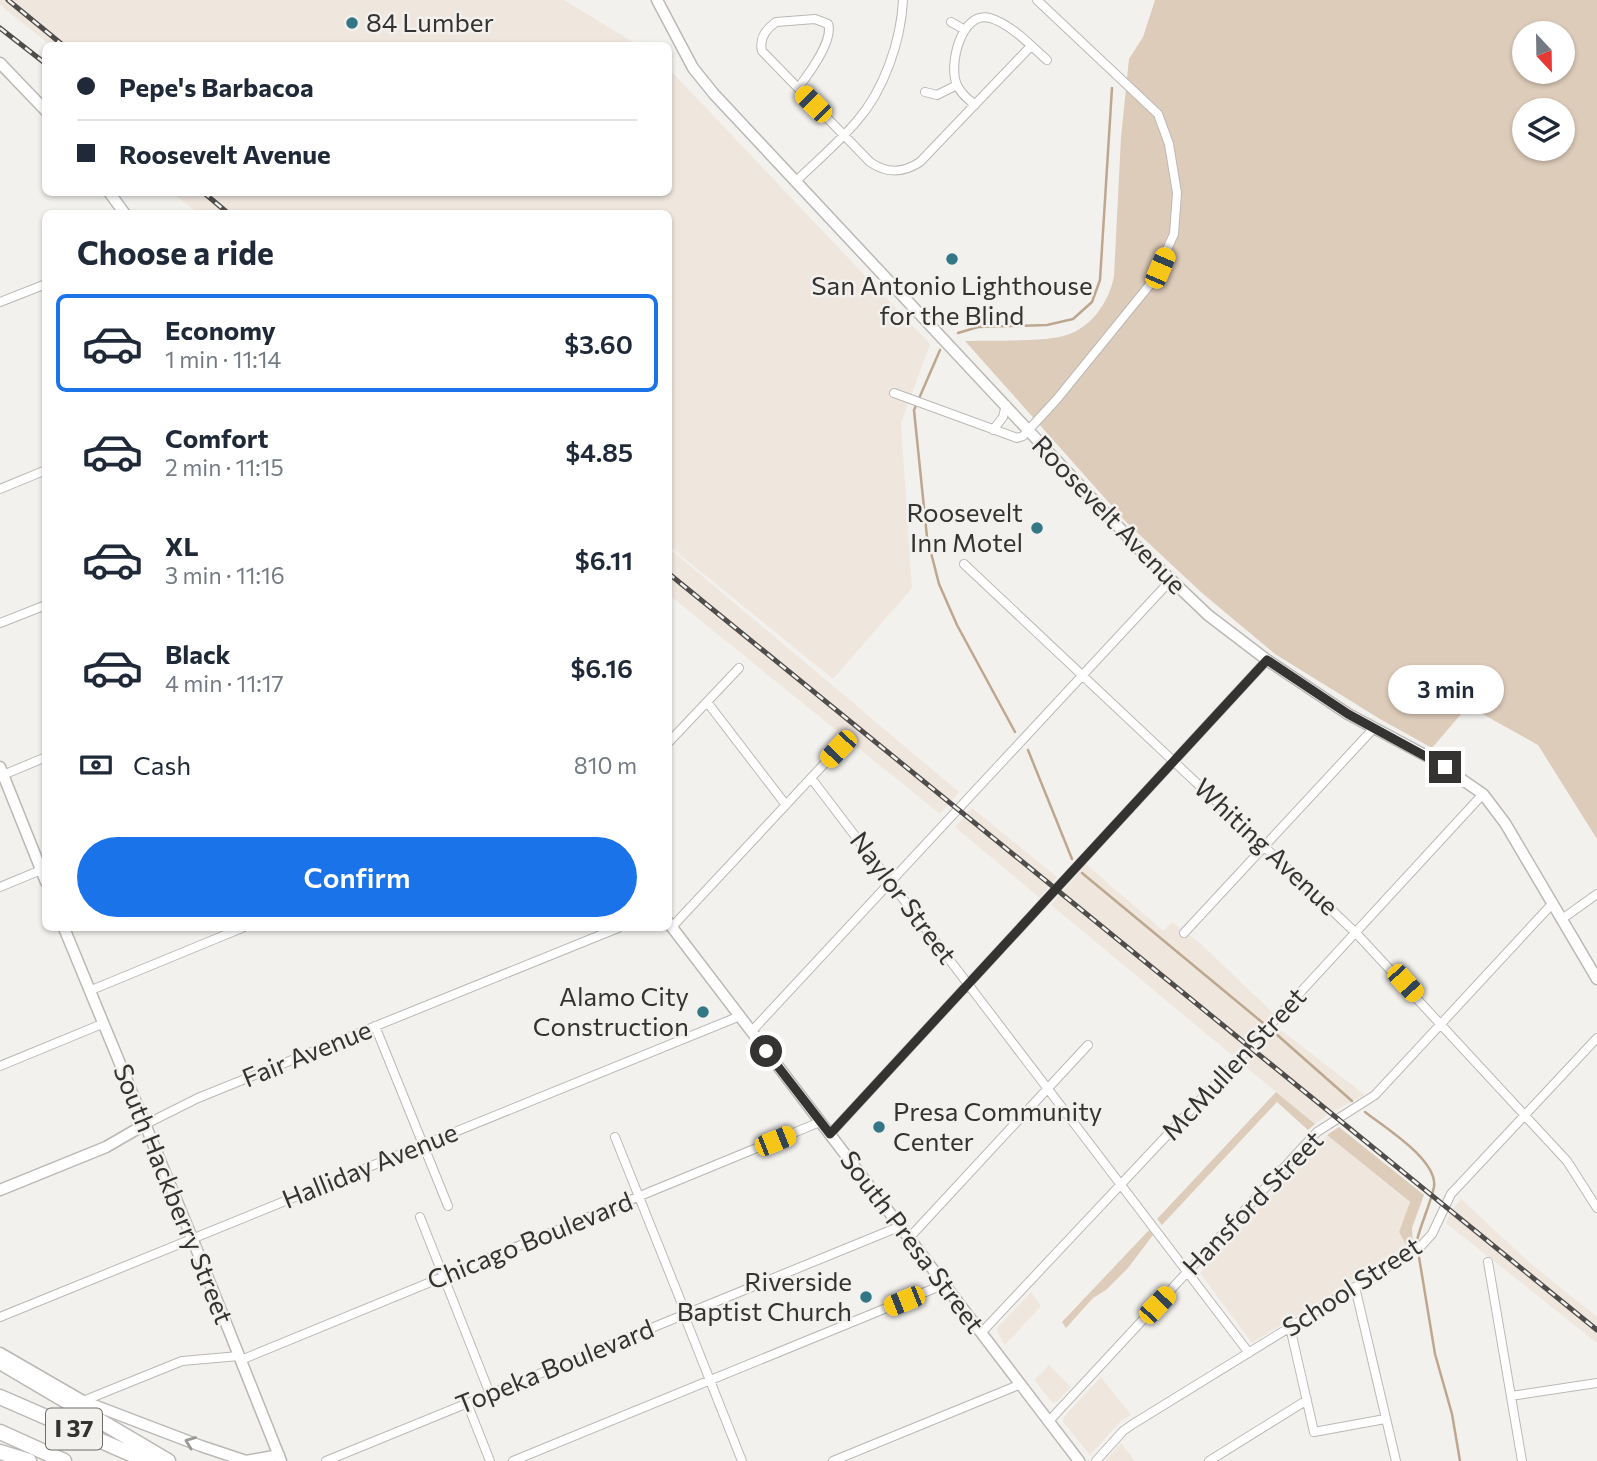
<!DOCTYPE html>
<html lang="en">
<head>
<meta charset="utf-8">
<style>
  body { margin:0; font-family:Commissioner,sans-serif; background:#f2f2f3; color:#1f2937; height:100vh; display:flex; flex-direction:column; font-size:26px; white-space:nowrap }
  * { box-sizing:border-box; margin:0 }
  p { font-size:23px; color:#747a83 }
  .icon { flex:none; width:38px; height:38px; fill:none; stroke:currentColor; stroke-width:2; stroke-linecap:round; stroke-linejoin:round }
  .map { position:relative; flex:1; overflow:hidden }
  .details { position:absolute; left:42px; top:210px; width:630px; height:721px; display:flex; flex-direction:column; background:#fff; border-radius:10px; box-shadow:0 2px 5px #0004 }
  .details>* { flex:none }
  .banner { position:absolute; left:42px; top:42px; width:630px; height:154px; border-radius:10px; box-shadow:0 2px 5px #0004; display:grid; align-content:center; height:154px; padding:0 35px; background:#fff }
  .needle { width:46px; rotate:158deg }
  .buttons { position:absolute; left:1512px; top:21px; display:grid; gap:14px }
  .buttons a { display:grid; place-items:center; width:63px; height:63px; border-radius:50%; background:#fff; box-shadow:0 2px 5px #0004; font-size:35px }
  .end { position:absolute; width:32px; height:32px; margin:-16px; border:9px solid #343332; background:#fff; box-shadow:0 0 0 4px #fff }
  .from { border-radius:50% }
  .bubble { position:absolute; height:49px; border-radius:24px; background:#fff; box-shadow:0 2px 5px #0004; font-size:23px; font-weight:600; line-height:49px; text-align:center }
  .car { position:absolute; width:21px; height:42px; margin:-21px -10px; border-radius:9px; box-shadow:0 0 5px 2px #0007; background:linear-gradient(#f5c518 24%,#345 0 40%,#f5c518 0 76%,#345 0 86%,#f5c518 0) }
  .banner b { display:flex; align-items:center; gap:24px; height:66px; font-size:26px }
  .banner b+b { border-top:2px solid #e0e1e3 }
  .banner i { width:18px; height:18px; background:#1f2937 }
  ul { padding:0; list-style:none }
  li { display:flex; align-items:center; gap:21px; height:98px; margin:0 14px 10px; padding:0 21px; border:4px solid transparent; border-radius:10px }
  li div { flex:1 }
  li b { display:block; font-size:26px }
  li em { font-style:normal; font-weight:600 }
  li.active { border-color:#1a73e8 }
  li>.icon { width:63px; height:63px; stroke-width:1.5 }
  h2 { padding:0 35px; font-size:32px; line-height:84px }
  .pay { display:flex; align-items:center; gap:18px; height:77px; padding:0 35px; font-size:26px }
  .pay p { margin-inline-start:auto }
  .button { display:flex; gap:14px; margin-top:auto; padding:14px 35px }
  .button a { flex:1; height:80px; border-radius:42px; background:#1a73e8; color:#fff; font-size:28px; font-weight:600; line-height:80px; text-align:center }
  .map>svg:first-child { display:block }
  .built { fill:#efe6de }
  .green { fill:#deccba; fill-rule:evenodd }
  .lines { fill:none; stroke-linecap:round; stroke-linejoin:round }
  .stream { stroke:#bea78f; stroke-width:2.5 }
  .minor-casing { stroke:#bbb8b6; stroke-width:10 }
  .secondary-casing { stroke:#bbb8b6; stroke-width:13 }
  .motorway-casing { stroke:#bbb8b6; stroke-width:17 }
  .minor { stroke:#fff; stroke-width:8 }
  .secondary { stroke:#fff; stroke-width:10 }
  .motorway { stroke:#fff; stroke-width:14 }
  .rail-casing { stroke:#4e4d4b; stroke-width:5 }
  .rail { stroke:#f3f1ee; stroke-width:2.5; stroke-dasharray:8; stroke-linecap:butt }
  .oneway { stroke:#9a9998 }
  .route { stroke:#343332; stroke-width:9 }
  .poi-dot { fill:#337787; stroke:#f3f1ee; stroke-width:2.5 }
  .labels { text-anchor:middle; stroke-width:5; stroke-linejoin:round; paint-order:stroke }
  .shield { fill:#f3f1ee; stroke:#6d6c6a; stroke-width:2 }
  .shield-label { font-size:24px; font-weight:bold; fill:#343332 }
  .poi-label { font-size:26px; fill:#343332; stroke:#f3f1ee; text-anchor:end }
  .street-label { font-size:26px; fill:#343332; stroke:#f3f1ee }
</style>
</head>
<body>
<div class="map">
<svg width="1597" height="1461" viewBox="0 0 1597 1461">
  <rect width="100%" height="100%" fill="#f3f1ee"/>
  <!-- built -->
  <path class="built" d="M0,0H564L638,45H50L0,5Z
    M669,69L930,344L901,423L912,588L833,679L669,546L668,214H199L174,194L668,192Z
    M669,548L959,792L940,814L669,595Z
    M972,808L1057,877L1040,898L955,827Z
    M1086,864L1163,931L1172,922L1201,944L1274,1014L1232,1055L1051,905Z
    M1277,1027L1365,1095L1330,1113L1315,1124L1240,1062L1254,1051Z
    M1327,1135L1410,1203L1399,1232L1408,1248L1252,1343L1200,1273Z
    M1461,1199L1530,1263L1597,1317V1343L1446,1223L1451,1211Z
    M1031,1292L1041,1306L1005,1345L998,1333L997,1328Z
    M1049,1365L1071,1387L1057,1402L1053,1403L1034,1380Z
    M1101,1377L1131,1415L1121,1421L1090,1455L1063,1422V1418Z
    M1121,1443L1135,1461H1105Z"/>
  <!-- green -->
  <path class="green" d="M1155,0H1597V839L1538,745L1468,706L1432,748L1380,719L1275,654L1202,593L1127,523L965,341C992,340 1033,342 1059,337C1088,332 1109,304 1114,276L1121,137L1129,59L1143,37ZM1524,33H1563V72H1524ZM1524,110H1563V149H1524Z
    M1276,1092L1315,1124L1308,1130L1277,1102L1162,1225L1157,1219Z
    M1339,1127L1424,1195L1412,1228L1413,1244L1408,1248L1399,1232L1410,1202L1327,1135Z
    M1149,1230L1153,1235L1128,1268L1106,1290L1093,1298L1066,1328L1062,1322Z"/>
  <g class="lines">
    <!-- stream -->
    <path class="stream" d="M958,333L978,327L1047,325L1073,319L1092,302L1100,280L1112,88
      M940,350L914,410L927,537L939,584L957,625L1015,732
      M1028,750L1072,859
      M1082,873L1263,1023
      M1275,1033L1352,1101
      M1365,1112C1384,1127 1438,1160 1434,1187C1431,1202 1421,1224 1417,1240
      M1419,1257L1435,1354L1452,1414L1460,1461"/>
    <!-- minor casing -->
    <g class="minor-casing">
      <path id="minor" d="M951,22L965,30
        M798,88C808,75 834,40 828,24L815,19L776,22C766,29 759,39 762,51L870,162C887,174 903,173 920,162L1031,46
        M925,92L937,95L957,85
        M975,105C968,99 961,94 957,85C948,66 961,10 990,18C1011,24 1031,46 1047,60
        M795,182C816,162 838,143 857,121C884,90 901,41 903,0
        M0,302L46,284
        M894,393L1017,438L1023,436L1057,399L1152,282L1174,234L1177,193L1169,144L1158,114L1037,0
        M993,430L1003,417L1006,405
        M0,489L46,470
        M964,564L1356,933L1567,1161L1597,1208
        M0,623L46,605
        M707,702L786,805
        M668,743L739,668
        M3,775L46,757
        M811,778L1249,1353
        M0,887L41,870
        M1562,919L1597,894
        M672,927L838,749
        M1184,933L1374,728
        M89,991L242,928
        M375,1026L448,1206
        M751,1032L1171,580
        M0,1066L102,1024
        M144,1125L198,1098L618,928
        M830,1134L1267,660
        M615,1137L686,1314
        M420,1217L490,1394
        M909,1238L1088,1045
        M1488,1262L1522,1461
        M1355,1287L1396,1461
        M684,1315L742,1461
        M0,1317L740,1016
        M1290,1327L1314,1432L1385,1419
        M982,1332L1250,1047L1483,794
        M241,1360L820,1122
        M1511,1396L1597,1383
        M83,1401L182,1361L239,1356
        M467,1403L490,1461
        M1049,1421L1317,1132L1375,1095L1552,904
        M326,1461L901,1226
        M513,1461L945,1284
        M833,1461L1021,1384
        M1096,1461L1123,1431L1133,1424L1420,1247L1432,1234L1451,1194L1597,1038
        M1209,1461L1307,1400"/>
    </g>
    <!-- secondary casing -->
    <g class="secondary-casing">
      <path id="secondary" d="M657,0L693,68L714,94L1142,552L1208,615L1267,660L1348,714L1432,759L1483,794L1505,823L1597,979
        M0,63L46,111
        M109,192L125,214
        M0,767L46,882
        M668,922L1079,1461
        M64,928L192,1238L281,1461
        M0,1190L106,1147L144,1125
        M0,1353L83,1401L201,1446L246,1461L279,1455"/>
    </g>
    <!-- motorway casing -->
    <g class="motorway-casing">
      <path id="motorway" d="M0,1362L168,1461
        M0,1397L147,1461
        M0,1432L64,1461
        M0,1452L29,1461"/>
    </g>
    <!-- minor -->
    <use href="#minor" class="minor"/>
    <!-- secondary -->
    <use href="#secondary" class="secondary"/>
    <!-- motorway -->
    <use href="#motorway" class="motorway"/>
    <!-- rail casing -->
    <g class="rail-casing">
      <path id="rail" d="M8,0L64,46
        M0,28L46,64
        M203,192L229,214
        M668,573L1597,1330"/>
    </g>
    <!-- rail -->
    <use href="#rail" class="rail"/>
  </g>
  <!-- one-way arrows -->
  <defs><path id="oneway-chevron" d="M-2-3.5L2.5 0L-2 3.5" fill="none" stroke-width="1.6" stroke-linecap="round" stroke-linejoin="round" transform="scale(1.75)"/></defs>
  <use class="oneway" href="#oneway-chevron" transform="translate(190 1442) rotate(-159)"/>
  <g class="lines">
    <!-- route -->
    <path class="route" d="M766,1051L830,1134L1267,660L1348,714L1445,767"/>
  </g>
  <!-- markers -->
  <g class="poi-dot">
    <circle cx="352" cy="23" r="7"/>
    <circle cx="952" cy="259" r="7"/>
    <circle cx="1037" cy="528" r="7"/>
    <circle cx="703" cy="1012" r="7"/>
    <circle cx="879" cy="1127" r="7"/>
    <circle cx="866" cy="1297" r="7"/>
  </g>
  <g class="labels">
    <!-- shield labels -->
    <rect class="shield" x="46" y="1408.5" width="56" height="41" rx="5"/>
    <g class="shield-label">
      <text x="74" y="1437">I 37</text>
    </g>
    <!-- poi labels -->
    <g class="poi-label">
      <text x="366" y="32" text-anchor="start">84 Lumber</text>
      <text x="952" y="295" text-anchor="middle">San Antonio Lighthouse<tspan x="952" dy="30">for the Blind</tspan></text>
      <text x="1023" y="522">Roosevelt<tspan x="1023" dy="30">Inn Motel</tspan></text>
      <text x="689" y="1006">Alamo City<tspan x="689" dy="30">Construction</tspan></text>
      <text x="893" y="1121" text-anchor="start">Presa Community<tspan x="893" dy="30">Center</tspan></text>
      <text x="852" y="1291">Riverside<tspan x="852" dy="30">Baptist Church</tspan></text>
    </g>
    <!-- street labels -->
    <g class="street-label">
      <text transform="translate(1109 515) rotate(46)" y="9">Roosevelt Avenue</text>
      <text transform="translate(1266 847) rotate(43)" y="9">Whiting Avenue</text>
      <text transform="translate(903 898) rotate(53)" y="9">Naylor Street</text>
      <text transform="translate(307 1054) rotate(-22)" y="9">Fair Avenue</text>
      <text transform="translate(1234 1064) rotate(-47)" y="9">McMullen Street</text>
      <text transform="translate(370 1166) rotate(-22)" y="9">Halliday Avenue</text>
      <text transform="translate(173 1194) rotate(68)" y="9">South Hackberry Street</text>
      <text transform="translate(1253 1203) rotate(-46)" y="9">Hansford Street</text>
      <text transform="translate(530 1241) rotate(-22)" y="9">Chicago Boulevard</text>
      <text transform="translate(912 1242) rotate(53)" y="9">South Presa Street</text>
      <text transform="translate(1352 1287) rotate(-33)" y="9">School Street</text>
      <text transform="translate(555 1367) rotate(-22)" y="9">Topeka Boulevard</text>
    </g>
  </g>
</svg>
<div class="buttons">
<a><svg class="needle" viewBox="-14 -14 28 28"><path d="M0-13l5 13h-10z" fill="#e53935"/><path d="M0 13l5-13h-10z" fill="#747a83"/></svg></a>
<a><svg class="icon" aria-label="layers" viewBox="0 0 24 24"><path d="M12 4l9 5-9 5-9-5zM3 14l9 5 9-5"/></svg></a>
</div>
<i class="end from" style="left:766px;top:1051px"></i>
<i class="end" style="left:1445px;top:767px"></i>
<div class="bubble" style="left:1388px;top:665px;width:116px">3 min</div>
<i class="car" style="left:813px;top:104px;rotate:315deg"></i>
<i class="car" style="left:1160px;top:268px;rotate:23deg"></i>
<i class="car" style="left:838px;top:749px;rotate:223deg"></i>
<i class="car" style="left:1405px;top:983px;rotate:138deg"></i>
<i class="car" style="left:775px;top:1141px;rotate:68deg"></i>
<i class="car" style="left:904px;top:1301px;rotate:248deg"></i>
<i class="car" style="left:1157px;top:1305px;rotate:43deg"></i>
<div class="banner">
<b><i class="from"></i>Pepe's Barbacoa</b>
<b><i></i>Roosevelt Avenue</b>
</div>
<section class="details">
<h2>Choose a ride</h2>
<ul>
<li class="active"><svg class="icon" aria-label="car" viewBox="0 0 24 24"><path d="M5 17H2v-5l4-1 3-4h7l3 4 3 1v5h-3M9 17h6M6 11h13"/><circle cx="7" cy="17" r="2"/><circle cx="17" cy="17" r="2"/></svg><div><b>Economy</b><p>1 min · 11:14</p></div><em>$3.60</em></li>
<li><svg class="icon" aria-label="car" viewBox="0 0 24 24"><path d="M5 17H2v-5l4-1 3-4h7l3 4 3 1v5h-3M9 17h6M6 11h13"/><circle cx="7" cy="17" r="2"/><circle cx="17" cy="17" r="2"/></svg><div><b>Comfort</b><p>2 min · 11:15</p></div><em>$4.85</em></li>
<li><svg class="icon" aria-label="car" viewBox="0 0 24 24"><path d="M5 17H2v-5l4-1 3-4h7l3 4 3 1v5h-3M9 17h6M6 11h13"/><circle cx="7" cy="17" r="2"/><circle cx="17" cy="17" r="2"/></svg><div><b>XL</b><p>3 min · 11:16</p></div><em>$6.11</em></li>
<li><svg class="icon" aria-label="car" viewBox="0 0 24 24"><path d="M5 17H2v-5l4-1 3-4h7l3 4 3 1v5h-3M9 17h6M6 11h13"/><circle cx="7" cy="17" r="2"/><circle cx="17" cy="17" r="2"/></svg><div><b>Black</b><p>4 min · 11:17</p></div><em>$6.16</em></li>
</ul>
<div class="pay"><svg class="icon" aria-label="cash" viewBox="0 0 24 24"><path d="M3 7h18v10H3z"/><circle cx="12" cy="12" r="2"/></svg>Cash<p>810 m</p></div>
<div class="button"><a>Confirm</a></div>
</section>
</div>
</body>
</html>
